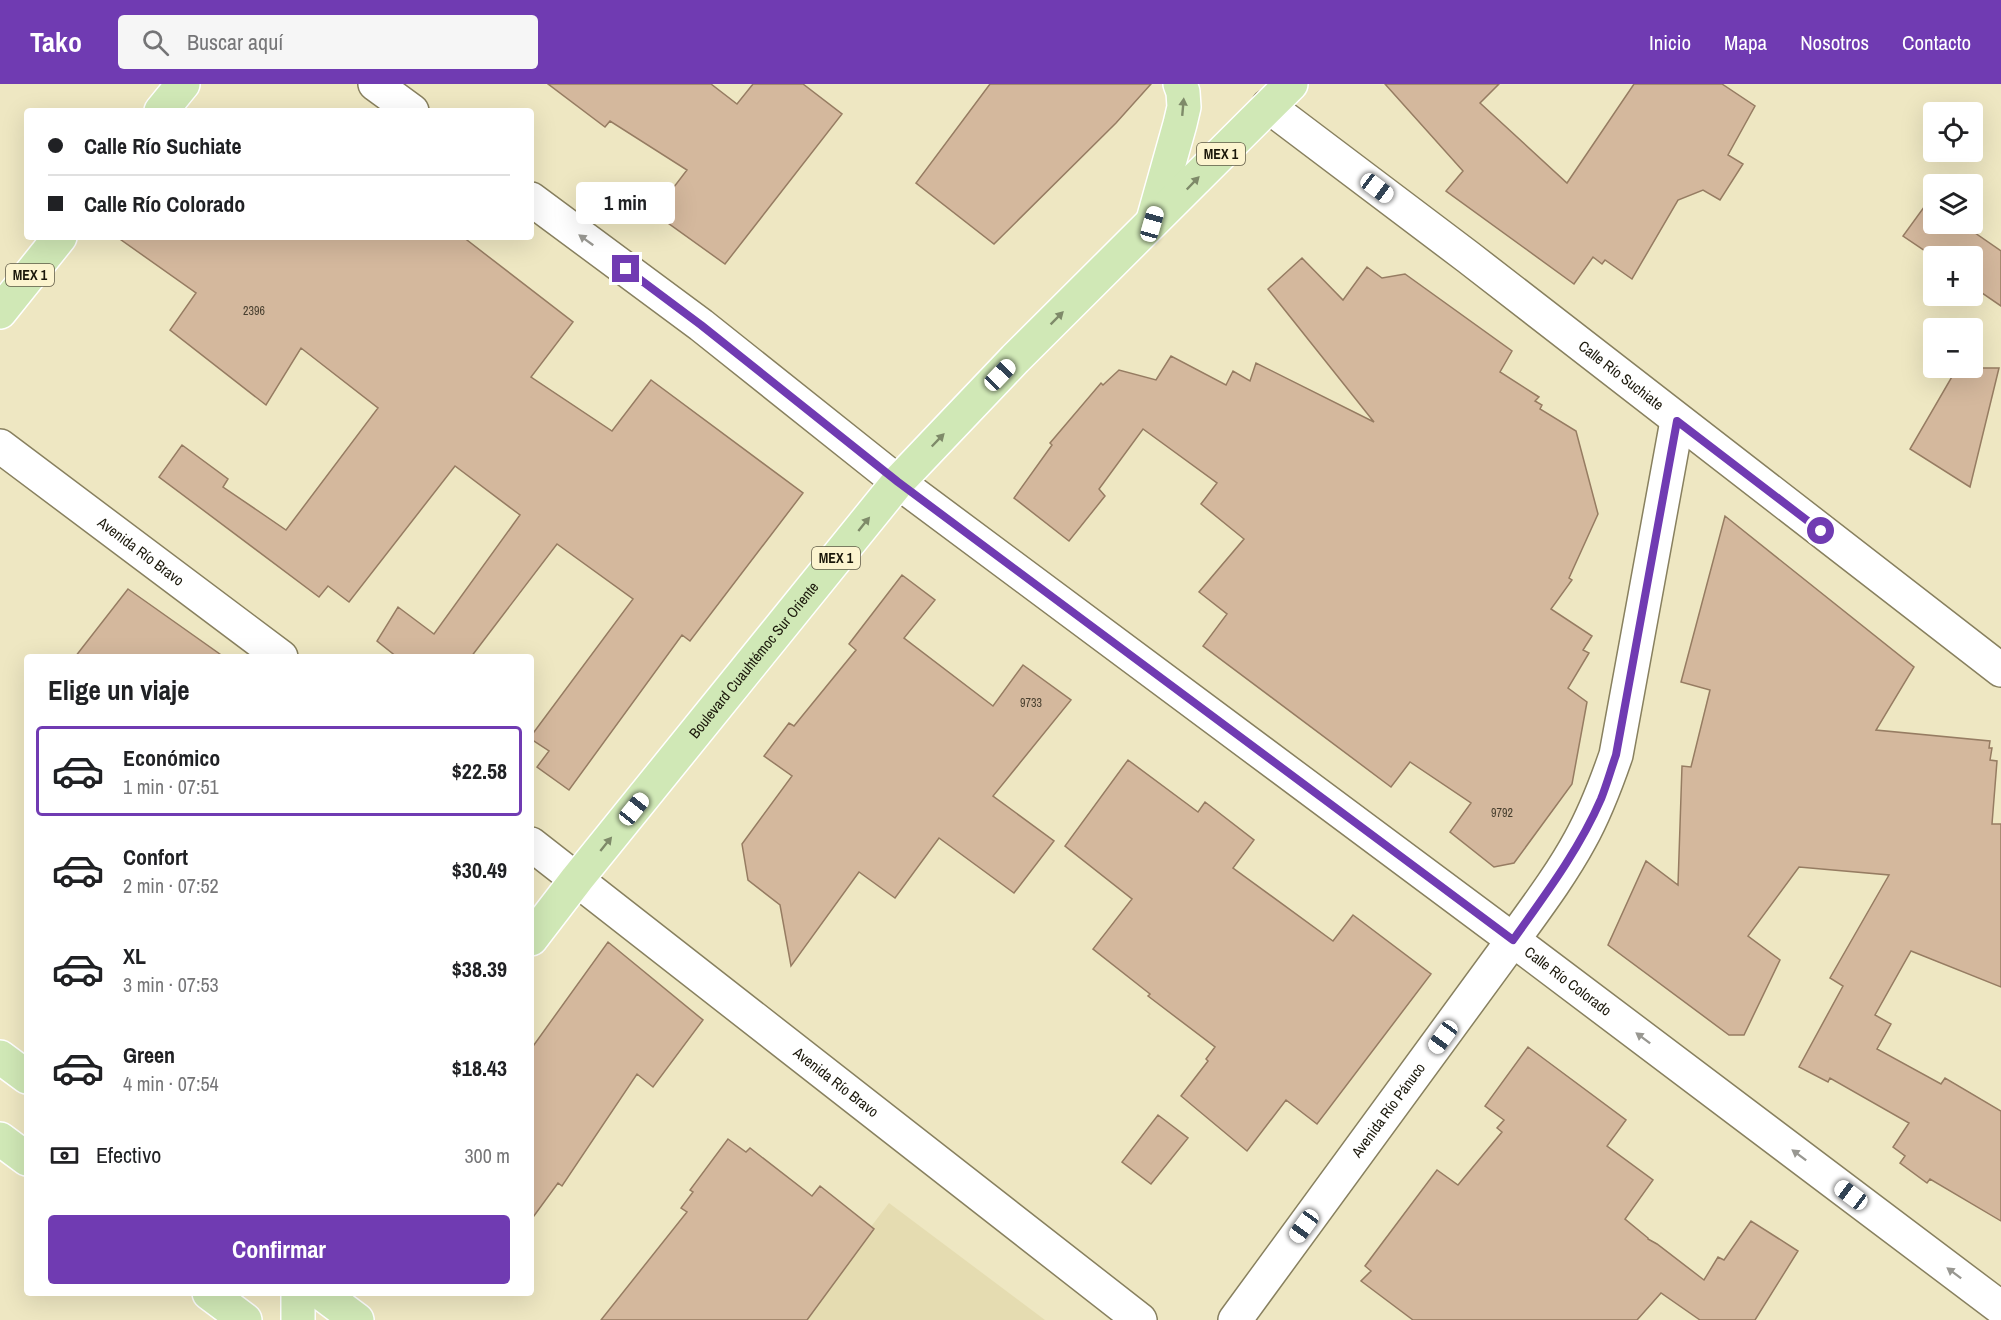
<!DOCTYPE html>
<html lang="es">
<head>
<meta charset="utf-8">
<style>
  body { margin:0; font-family:"Archivo Narrow",sans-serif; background:#f6f6f6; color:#202124; height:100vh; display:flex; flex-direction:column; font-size:22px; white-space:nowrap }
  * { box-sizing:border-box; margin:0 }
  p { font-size:20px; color:#757577 }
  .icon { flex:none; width:33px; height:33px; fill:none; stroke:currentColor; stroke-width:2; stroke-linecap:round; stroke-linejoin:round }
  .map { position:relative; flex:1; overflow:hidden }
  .sheet { position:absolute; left:24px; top:570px; width:510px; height:642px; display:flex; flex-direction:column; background:#fff; border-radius:6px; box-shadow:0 6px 24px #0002 }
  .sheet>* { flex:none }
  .top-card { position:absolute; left:24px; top:24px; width:510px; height:132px; border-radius:6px; box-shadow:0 6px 24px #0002; display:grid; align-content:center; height:132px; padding:0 24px; background:#fff }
  .fabs { position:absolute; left:1923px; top:18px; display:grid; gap:12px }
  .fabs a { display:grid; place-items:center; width:60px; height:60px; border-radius:6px; background:#fff; box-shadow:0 6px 24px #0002; font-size:30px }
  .end { position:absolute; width:27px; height:27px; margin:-14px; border:8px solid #703bb2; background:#fff; box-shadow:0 0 0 3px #fff }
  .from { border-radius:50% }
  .bubble { position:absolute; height:42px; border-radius:6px; background:#fff; box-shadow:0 6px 24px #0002; font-size:20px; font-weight:700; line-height:42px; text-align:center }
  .car { position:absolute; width:18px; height:36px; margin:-18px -9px; border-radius:8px; box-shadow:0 0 4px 2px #0007; background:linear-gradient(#fff 24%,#345 0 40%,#fff 0 76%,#345 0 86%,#fff 0) }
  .top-card b { display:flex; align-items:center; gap:21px; height:57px; font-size:22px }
  .top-card b+b { border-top:2px solid #e0e0e0 }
  .top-card i { width:15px; height:15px; background:#202124 }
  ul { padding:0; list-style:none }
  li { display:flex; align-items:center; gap:18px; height:90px; margin:0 12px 9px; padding:0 12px; border:3px solid transparent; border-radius:6px }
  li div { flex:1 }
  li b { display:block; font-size:22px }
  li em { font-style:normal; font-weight:700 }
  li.selected { border-color:#703bb2 }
  li>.icon { width:54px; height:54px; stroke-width:1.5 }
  h2 { padding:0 24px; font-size:27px; line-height:72px }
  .pay { display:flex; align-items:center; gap:15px; height:66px; padding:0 24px; font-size:22px }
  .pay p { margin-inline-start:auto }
  .button { display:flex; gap:12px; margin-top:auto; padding:12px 24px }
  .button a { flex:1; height:69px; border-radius:6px; background:#703bb2; color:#fff; font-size:24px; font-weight:700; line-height:69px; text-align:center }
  header { display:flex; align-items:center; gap:36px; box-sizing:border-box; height:84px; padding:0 30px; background:#703bb2; color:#fff }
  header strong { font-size:28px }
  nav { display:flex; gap:33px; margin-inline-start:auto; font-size:21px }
  .search { width:420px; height:54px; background:#f6f6f6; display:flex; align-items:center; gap:15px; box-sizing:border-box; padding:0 21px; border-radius:6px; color:#757577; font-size:22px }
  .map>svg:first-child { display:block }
  .built { fill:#e5dcb1 }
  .building { fill:#d4b89d; stroke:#967c62; stroke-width:1.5 }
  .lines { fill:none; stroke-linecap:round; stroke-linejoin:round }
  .minor-casing { stroke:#88805f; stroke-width:36 }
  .major-casing { stroke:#fff; stroke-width:36 }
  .minor { stroke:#fff; stroke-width:33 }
  .major { stroke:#d0e8b6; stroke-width:33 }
  .oneway { fill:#7e8a69 }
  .oneway2 { fill:#989791 }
  .route { stroke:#703bb2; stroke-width:8 }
  .labels { text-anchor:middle; stroke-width:6; stroke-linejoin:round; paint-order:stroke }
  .number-label { font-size:12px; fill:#483f2f }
  .shield { fill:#fcf4cf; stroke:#5e5945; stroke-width:1.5 }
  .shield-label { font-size:14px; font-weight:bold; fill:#1a170a }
  .street-label { font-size:15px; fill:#1a170a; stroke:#fcf4cf }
</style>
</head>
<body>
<header>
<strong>Tako</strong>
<div class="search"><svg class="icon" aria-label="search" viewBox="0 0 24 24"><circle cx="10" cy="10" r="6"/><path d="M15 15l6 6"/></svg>Buscar aquí</div>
<nav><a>Inicio</a><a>Mapa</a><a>Nosotros</a><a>Contacto</a></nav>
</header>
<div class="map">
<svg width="2001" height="1236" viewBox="0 0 2001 1236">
  <rect width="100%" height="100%" fill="#eee7c2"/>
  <!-- built -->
  <path class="built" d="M889,1119L1045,1236H800Z"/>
  <!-- building -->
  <path class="building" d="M548,0H711L737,20L753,0H803L842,30L725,180L654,129L687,86L610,37L605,43Z
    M990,0H1151L1116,39L994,160L916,99Z
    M1385,0H1499L1480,19L1567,99L1634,0H1722L1755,22L1728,71L1743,80L1720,116L1703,106L1678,116L1632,195L1605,176L1602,180L1593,173L1574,200L1446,107L1463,87Z
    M1927,119L1934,124V140H1962L2001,167V222L1972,202V172L1934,173L1903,152Z
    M117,153H463L573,238L531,293L612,347L651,296L803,409L690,557L682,551L569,706L537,683L549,667L531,655V652L633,515L557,460L471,573H397L377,557L398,523L434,550L520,431L455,382L349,518L328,502L319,513L159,393L182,361L228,395L223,403L286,446L378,324L301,264L266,321L170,246L196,209Z
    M1302,174L1343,216L1367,183L1382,194L1405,190L1512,267L1500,288L1539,313L1535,317L1542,321L1540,325L1576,347L1598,430L1569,494L1572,496L1551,525L1592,552L1583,566L1589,569L1568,604L1587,618L1572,700L1514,779L1494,783L1450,748L1471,719L1410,678L1391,703L1203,562L1227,530L1199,508L1244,455L1201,420L1217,399L1143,345L1099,405L1105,412L1069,457L1014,414L1052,361L1050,359L1101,299L1103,301L1119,286L1156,296L1171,272L1226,301L1233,287L1250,297L1256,279L1374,338L1268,205Z
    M1957,284H1999L1970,403L1910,365Z
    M1725,432L1914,583L1876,646L1990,657L1989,664H1992L1990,676L1997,677L1992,740H2001V903L1911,867L1875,931L1891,940L1877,965L1941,1000L1945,994L2001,1027V1137L1930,1095L1927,1099L1900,1079L1905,1072L1893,1063L1909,1039L1830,994L1828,998L1799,983L1843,902L1830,894L1889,791L1799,783L1748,852L1780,876L1744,951H1729L1608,861L1646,777L1678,801L1682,682L1691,683L1710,606L1681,598Z
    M902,491L935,516L904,554L993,622L1023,581L1071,616L993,712L1054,757L1014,809L939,754L895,814L859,788L791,882L780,821L748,796L742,760L792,692L764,672L789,639L794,642L856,566L849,560Z
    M128,505L224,573H75Z
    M1128,676L1198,728L1205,718L1254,756L1233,784L1333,857L1353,831L1431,890L1317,1040L1286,1016L1247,1067L1181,1012L1208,977L1206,975L1215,963L1148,912L1150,910L1093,865L1132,815L1065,762Z
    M608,858L703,936L653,1003L637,990L562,1102L558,1099L531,1136V965Z
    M1528,963L1626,1036L1607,1062L1653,1096L1625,1135L1648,1154V1155L1657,1160L1704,1196L1718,1173L1724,1176L1751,1137L1798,1167L1755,1236H1700L1661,1209L1637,1236H1413L1361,1197L1371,1187L1365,1182L1437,1086L1458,1101L1502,1048L1497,1044L1504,1036L1485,1022Z
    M1158,1031L1188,1054L1151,1100L1122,1078Z
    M728,1055L746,1068L750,1064L812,1112L820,1102L874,1145L807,1236H601L687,1128L681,1124L693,1108L690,1106Z"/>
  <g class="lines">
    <!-- minor casing -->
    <g class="minor-casing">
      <g id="minor">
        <path d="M375,0L412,27"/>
        <path id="s1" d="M1268,22L1468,173L2001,586"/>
        <path id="s2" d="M531,115L701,241L898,398L1513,856L2001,1224"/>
        <path id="s3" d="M0,362L281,573"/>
        <path id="s4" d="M531,760L1140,1236"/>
        <path id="s5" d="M1235,1236L1513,856C1536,824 1561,791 1580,756C1595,729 1606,700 1616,671L1677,337"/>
      </g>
    </g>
    <!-- major casing -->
    <g class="major-casing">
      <g id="major">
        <path d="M161,27L183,0"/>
        <path d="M1153,136L1180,40L1184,23L1183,8L1180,0"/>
        <path d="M0,228L60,153"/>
        <path id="s6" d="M531,855L577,795L898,398L1015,275L1291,0"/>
        <path d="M0,973L27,993"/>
        <path d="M0,1055L27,1075"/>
        <path d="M209,1209L245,1236"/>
        <path d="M321,1209L357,1236"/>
        <path d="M298,1236V1209"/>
      </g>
    </g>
    <!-- minor -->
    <use href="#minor" class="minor"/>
    <!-- major -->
    <use href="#major" class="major"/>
  </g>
  <!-- one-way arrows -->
  <defs><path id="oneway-solid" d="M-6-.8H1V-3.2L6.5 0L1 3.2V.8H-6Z" transform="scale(1.5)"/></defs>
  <g class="oneway">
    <use href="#oneway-solid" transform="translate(1183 23) rotate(-85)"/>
    <use href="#oneway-solid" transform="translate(1193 99) rotate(-46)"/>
    <use href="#oneway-solid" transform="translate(1057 234) rotate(-45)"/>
    <use href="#oneway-solid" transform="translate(938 356) rotate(-46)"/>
    <use href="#oneway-solid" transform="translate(864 440) rotate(-51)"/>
    <use href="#oneway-solid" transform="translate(606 760) rotate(-51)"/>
  </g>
  <g class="oneway2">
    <use href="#oneway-solid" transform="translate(586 156) rotate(-144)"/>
    <use href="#oneway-solid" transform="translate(1643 954) rotate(-143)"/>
    <use href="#oneway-solid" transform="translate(1799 1071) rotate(-143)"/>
    <use href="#oneway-solid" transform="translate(1954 1189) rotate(-143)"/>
  </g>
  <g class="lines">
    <!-- route -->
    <path class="route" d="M626,185L701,241L898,398L1513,856C1545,811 1579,766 1601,715C1607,700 1611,685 1616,671L1677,337L1821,447"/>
  </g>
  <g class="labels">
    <!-- number labels -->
    <g class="number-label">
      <text x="254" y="231">2396</text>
      <text x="1031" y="623">9733</text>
      <text x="1502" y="733">9792</text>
    </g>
    <!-- shield labels -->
    <g class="shield">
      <rect x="1197" y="59" width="48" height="22" rx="4.5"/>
      <rect x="6" y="180" width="48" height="22" rx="4.5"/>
      <rect x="812" y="463" width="48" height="22" rx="4.5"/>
    </g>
    <g class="shield-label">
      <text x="1221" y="75">MEX 1</text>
      <text x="30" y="196">MEX 1</text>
      <text x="836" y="479">MEX 1</text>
    </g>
    <!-- street labels -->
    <g class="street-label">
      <text dy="5" stroke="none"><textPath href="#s1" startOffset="444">Calle Río Suchiate</textPath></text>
      <text dy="5" stroke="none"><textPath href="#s3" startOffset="176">Avenida Río Bravo</textPath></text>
      <text dy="5" stroke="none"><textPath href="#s6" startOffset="357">Boulevard Cuauhtémoc Sur Oriente</textPath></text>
      <text dy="5" stroke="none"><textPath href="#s2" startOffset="1299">Calle Río Colorado</textPath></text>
      <text dy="5" stroke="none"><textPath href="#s4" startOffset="387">Avenida Río Bravo</textPath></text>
      <text dy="5" stroke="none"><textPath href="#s5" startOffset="260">Avenida Río Pánuco</textPath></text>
    </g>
  </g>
</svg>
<div class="fabs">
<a><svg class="icon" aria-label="locate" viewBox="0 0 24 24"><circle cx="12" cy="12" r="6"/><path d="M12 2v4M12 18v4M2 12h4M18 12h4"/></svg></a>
<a><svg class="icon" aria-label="layers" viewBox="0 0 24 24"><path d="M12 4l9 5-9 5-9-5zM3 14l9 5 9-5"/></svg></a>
<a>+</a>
<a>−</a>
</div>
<i class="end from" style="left:1821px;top:447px"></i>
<i class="end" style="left:626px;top:185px"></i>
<div class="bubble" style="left:576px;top:98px;width:99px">1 min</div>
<i class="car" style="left:1377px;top:104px;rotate:127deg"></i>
<i class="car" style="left:1152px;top:140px;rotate:16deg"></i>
<i class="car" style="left:1000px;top:291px;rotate:44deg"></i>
<i class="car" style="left:634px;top:725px;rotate:39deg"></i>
<i class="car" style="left:1443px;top:953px;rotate:216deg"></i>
<i class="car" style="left:1851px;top:1111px;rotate:307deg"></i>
<i class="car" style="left:1304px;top:1142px;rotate:216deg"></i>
<div class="top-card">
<b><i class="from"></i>Calle Río Suchiate</b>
<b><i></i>Calle Río Colorado</b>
</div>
<section class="sheet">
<h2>Elige un viaje</h2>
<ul>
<li class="selected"><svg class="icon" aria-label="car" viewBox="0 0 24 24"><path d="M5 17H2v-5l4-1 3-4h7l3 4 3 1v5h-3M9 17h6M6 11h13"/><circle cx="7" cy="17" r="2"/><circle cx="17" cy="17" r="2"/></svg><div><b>Económico</b><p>1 min · 07:51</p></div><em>$22.58</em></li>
<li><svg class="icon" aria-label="car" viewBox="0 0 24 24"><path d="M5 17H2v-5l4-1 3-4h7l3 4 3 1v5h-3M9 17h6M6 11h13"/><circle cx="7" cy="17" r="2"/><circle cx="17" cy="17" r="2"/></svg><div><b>Confort</b><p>2 min · 07:52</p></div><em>$30.49</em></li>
<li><svg class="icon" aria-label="car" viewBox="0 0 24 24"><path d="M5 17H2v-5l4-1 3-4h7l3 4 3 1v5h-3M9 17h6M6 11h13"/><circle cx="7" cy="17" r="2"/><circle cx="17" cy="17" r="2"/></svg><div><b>XL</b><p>3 min · 07:53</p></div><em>$38.39</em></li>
<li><svg class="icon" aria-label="car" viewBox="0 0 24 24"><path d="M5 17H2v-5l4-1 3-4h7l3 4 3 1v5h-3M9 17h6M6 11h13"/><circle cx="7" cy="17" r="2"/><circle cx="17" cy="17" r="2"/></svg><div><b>Green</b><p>4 min · 07:54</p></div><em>$18.43</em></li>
</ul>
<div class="pay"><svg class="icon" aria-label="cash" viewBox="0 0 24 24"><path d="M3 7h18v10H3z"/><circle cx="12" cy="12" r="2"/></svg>Efectivo<p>300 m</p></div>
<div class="button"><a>Confirmar</a></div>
</section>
</div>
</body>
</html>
